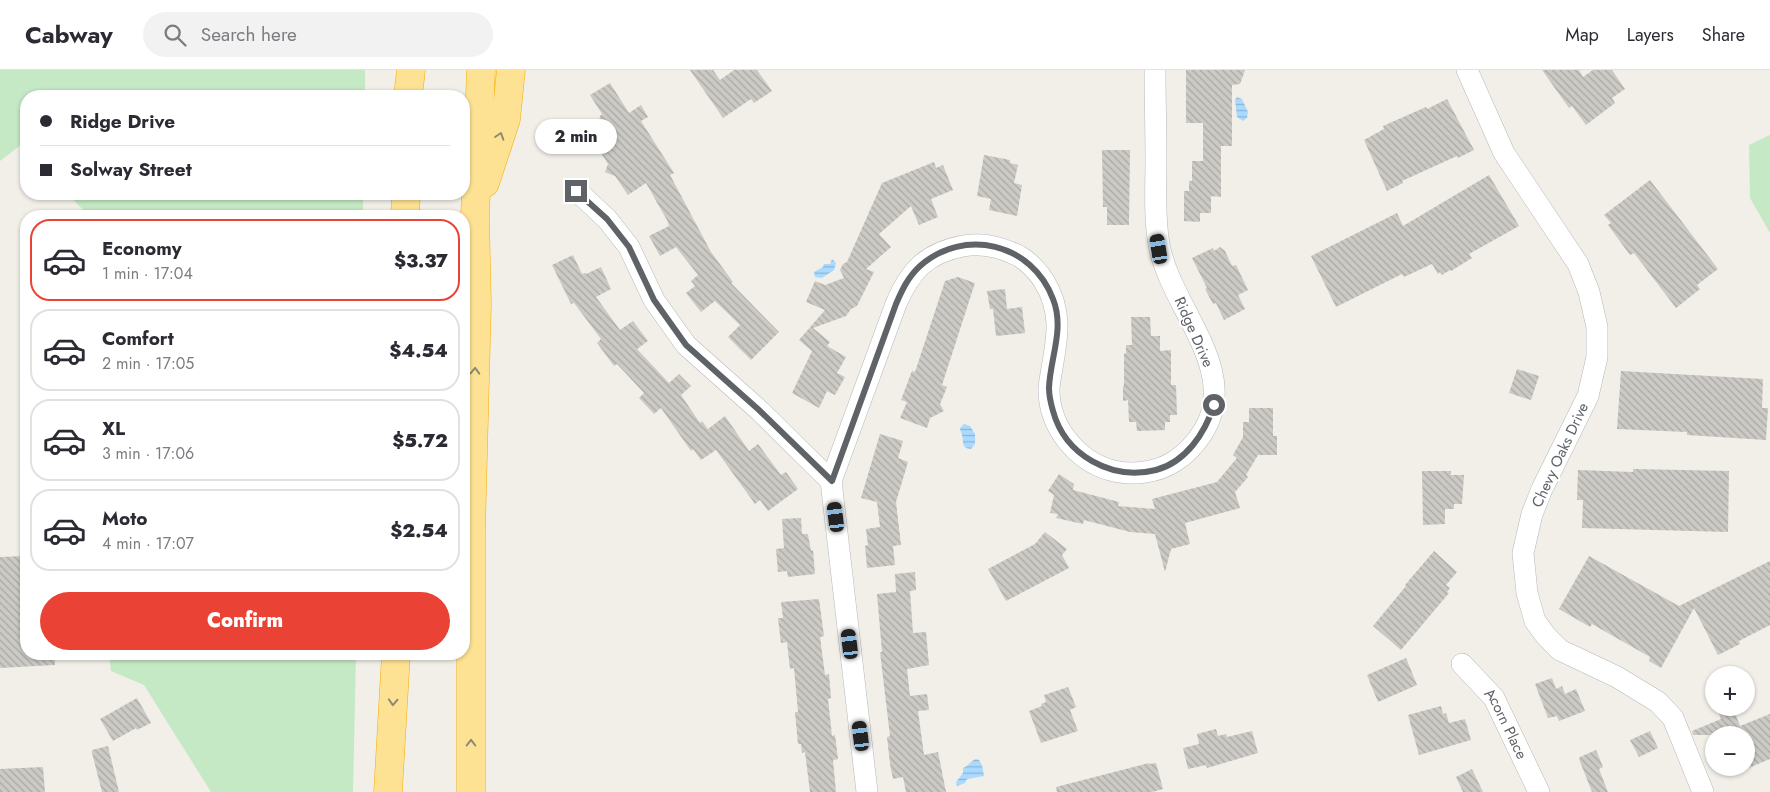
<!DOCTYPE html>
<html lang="en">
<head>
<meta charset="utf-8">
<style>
  body { margin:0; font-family:Jost,sans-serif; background:#f2f2f3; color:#2b2b33; height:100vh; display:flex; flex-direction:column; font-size:19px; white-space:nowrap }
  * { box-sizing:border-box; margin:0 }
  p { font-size:16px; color:#7c7c81 }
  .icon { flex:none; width:28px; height:28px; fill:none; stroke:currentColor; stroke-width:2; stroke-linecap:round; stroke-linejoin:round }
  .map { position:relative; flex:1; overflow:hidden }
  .panel { position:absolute; left:20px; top:140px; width:450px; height:450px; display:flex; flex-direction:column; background:#fff; border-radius:20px; box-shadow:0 1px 4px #0004 }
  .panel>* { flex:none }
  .banner { position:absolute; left:20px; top:20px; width:450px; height:110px; border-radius:20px; box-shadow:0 1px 4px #0004; display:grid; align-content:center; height:110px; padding:0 20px; background:#fff }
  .controls { position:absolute; left:1705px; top:596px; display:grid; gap:10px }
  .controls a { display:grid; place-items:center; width:50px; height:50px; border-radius:50%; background:#fff; box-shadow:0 1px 4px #0004; font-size:25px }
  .end { position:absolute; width:22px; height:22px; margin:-11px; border:6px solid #5f6368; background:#fff; box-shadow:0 0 0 2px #fff }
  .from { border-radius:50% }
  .bubble { position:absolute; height:35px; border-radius:18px; background:#fff; box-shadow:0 1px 4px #0004; font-size:16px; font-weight:800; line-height:35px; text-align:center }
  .car { position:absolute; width:15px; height:30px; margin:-15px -8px; border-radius:6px; box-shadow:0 0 4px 1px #0007; background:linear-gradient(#222 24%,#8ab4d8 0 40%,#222 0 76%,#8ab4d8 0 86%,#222 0) }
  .banner b { display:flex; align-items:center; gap:18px; height:48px; font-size:19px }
  .banner b+b { border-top:1px solid #e1e1e2 }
  .banner i { width:12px; height:12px; background:#2b2b33 }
  ul { padding:9px 0 0; list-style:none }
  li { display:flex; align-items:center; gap:15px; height:82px; margin:0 10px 8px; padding:0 10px; border:2px solid #e1e1e2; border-radius:20px }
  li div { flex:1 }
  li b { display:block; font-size:19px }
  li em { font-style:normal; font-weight:800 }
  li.on { border-color:#ea4335 }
  li>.icon { width:45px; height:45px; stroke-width:1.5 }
  .primary-button { display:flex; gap:10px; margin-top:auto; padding:10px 20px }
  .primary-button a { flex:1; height:58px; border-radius:30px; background:#ea4335; color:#fff; font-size:20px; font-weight:800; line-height:58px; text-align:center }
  header { display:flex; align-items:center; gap:30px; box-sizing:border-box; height:70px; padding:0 25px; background:#fff; border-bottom:1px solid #e1e1e2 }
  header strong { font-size:24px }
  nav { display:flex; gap:28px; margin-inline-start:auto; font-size:18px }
  .search { width:350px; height:45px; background:#f2f2f3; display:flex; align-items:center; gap:12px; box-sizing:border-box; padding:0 18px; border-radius:28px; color:#7c7c81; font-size:19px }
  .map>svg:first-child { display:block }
  .grass { fill:#c5e8c5 }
  .water { fill:url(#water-rules) }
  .building { fill:url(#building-back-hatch) }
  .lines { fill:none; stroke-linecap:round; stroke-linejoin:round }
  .street-casing { stroke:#b5b8bc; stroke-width:22 }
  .highway-casing { stroke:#f9ab00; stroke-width:29 }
  .street { stroke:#fff; stroke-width:21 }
  .highway { stroke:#fde293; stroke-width:28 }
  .oneway { stroke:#8e8975 }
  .route { stroke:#5f6368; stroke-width:6 }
  .labels { text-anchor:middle; stroke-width:4; stroke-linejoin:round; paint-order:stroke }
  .street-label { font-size:15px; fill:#5f6368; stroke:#fff }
</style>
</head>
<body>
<header>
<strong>Cabway</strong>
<div class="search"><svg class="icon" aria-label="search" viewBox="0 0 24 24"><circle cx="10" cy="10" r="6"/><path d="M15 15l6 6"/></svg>Search here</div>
<nav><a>Map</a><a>Layers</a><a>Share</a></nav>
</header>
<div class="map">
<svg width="1770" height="722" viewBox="0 0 1770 722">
  <defs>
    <pattern id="water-rules" width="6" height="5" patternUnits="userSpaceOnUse" patternTransform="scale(1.25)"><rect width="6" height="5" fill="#aadaff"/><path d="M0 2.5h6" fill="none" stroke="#8eb4d2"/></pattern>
    <pattern id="building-back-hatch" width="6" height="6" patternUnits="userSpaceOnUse" patternTransform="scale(1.25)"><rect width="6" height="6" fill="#cccac5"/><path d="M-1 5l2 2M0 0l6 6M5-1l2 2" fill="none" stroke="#a9a8a4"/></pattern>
  </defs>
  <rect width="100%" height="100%" fill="#f1efe8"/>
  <!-- grass -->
  <path class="grass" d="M0,0H365V26H26V71L0,91Z
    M1770,65V163L1750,128L1749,75Z
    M69,124H363V146H90L77,134Z
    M109,584H356L353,722H211L144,615L111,601Z"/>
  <!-- water -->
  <path class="water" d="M1237,27L1242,29L1248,42L1247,48L1243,51L1237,47L1235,30Z
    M832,189L836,193L834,200L822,208L815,207L814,202L823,197L824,194H830Z
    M964,354L970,356L975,364V374L971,379C961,378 964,373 962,365C962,363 960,361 960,358Z
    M976,689L979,690L982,695L984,706L967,709L965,713L957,716L956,712L963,703V698C969,696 970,691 976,689Z"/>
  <!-- building -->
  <path class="building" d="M690,0H713L720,10L734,0H757L772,21L754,33L751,29L723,48Z
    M1186,0H1245L1240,14L1232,15V76H1221V127L1211,126V143H1200V152L1184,151V121H1189V111H1192V91H1203V53H1186Z
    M1542,0H1579L1583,7L1593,0H1612L1625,19L1612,28L1615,33L1586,55L1572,36L1569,38Z
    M610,13L629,43L641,35L648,47L641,51L674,103L670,105L711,182L733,212L731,213L779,262L751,290L728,267L740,255L715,231L701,242L686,223L695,216L691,211L698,205L676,177L660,186L649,166L669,156L668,152L646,113L628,125L615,106L605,102L608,94L585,58L600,48V46L602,44L590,25Z
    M1447,29L1474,80L1458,88L1457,86L1402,111L1403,113L1387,121L1364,70L1384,59L1383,56L1426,37L1427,39Z
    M1102,80H1130L1129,155H1107V137H1103Z
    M984,85L1010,90V93L1018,95L1014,113L1022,115L1017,146L989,140L991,129L977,126Z
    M934,92L936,98L943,95L953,120L931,129L938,147L919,155L911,136L879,164L891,177L866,199L874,202L857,236L851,239L846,246L813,258L830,272L827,276L846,287L837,303L845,307L835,325L827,321L819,338L792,323L812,281L799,270L825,240L806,232L815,211L825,215L844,208L840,200L843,194L847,192L882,113Z
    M1489,105L1519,156L1469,184L1472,188L1451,201L1450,200L1442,205L1440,202L1438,204L1432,194L1404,207L1402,204L1336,237L1311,186L1397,143L1403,156Z
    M1650,110L1718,199L1697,215L1700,219L1676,238L1634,183L1630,185L1608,155L1611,153L1604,145Z
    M1220,177L1225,181L1232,196L1236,195L1248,220L1238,225L1245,239L1224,250L1216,233L1213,234L1205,219L1207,218L1192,188L1213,178L1214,181Z
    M573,185L582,204L585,203L586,204L601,197L611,219L596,227L620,260L633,251L648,271L637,279L669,313L679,304L691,316L681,325L700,353L702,351L708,359L725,346L749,381L758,374L781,405L786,402L798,419L768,441L760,430L755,434L716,380L701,390L693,379L691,381L661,338L654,344L639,328L644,323L617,294L614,296L597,273L601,269L574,233L571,234L552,195Z
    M958,207L975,213L942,315L947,317L940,334L944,341L930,348L927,358L900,348L907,332L901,330L912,301L915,302L945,211Z
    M1005,219L1007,239L1022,237L1025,263L996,266L993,239H990L987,221Z
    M1131,247H1150L1151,266H1160V281L1171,280V315H1176L1177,345H1170V352H1165V360L1137,361L1136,352H1129L1128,330L1123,331V316H1124V284L1126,283V275H1132Z
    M1517,299L1539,306L1531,330L1509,323Z
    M1621,301L1763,309L1762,338H1768L1766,370L1687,365V362L1617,359Z
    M1249,338H1273V366H1277V385H1258L1246,405L1248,407L1235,422L1240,438L1185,453L1190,474L1171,479L1165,502L1155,464L1130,462L1084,450L1083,454L1056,448L1058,444L1050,443L1054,425L1048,421L1059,404L1074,414L1073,420L1119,432L1118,436L1155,439L1152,429L1217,412L1237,388L1233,385L1243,367V352H1249Z
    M880,364L903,371L898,388L908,392L896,432L901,475L893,476L895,495L867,498L865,476L868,475L866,459L880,457L877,432L861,428Z
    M1633,399L1729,401L1728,462L1582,458L1583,430H1577L1578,400L1633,402Z
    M1422,401H1451V405H1464L1462,434H1454V439H1445V454L1423,455Z
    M801,448L802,464H808L811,481L813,480L815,504L788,507L787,501L778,502L776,479L784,478L782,449Z
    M1045,462L1067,479L1062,485L1069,498L1006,531L988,499L1035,474Z
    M1434,481L1457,502L1446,515L1450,518L1447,522L1449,523L1401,580L1373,556L1406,516L1405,515Z
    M26,486V584H55V595L0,598V487Z
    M1589,486L1679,536L1770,491V555L1739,571L1740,574L1718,585L1694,538L1661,598L1649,591L1650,587L1592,554L1590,557L1559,539Z
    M915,502L916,520L910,521L913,563L926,562L929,595L907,599L910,626L927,624L929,640L918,641L924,685L938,682L946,722H906L903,707L893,709L890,694L887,667L890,666L880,582H882L877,524L896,522L895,504Z
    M819,529L824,566L820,567L825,605L829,604L831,628L828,629L832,666L835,665L838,689L833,690L836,722H810L805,682L802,683L801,674H798L795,642H798L794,598L790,599L787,572L781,573L778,548H783L781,532Z
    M1406,588L1417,615L1378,632L1367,605Z
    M1552,608L1556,619L1562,616L1565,624L1576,619L1585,641L1559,651L1557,646L1548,648L1535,614Z
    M1068,617L1076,637L1070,640L1078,661L1041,673L1029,641L1042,636L1041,634L1046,632L1044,625Z
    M137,628L151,653L137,660L136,658L113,671L100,649Z
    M1441,636L1443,644L1446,643L1449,653L1465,649L1471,670L1419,685L1408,645Z
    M1717,638H1733L1740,656L1770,644V689L1746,699V665H1693L1692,661L1721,649Z
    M1216,659L1218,666L1226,664L1227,667L1252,661L1258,683L1207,698L1206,695L1188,699L1183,678L1199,674L1197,664Z
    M1650,661L1658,678L1639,687L1630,670Z
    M108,676L119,722H102L92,683V680Z
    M1596,680L1603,697L1599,699L1608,722H1592L1579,689L1580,687Z
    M1149,693V694L1156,693L1163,719L1152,722H1057L1056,717Z
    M43,697L45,722H0V699Z
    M1472,699L1483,722H1463L1456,707Z"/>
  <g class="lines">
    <!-- street casing -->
    <g class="street-casing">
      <g id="street">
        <path d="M1467,0L1504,83L1578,194L1589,222L1597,257V287L1588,326L1542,419L1532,444L1523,483L1527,523L1535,551L1546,566L1560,580L1617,607L1658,632L1673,648L1703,722"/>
        <path d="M577,121L607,149L629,177L654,230L686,275L759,340L831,411L867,722"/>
        <path d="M831,411L896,234C910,201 926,183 963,176C983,172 1001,177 1019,186C1029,192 1038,202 1044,211C1062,241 1058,265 1052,298C1051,305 1049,313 1049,320C1049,356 1076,390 1110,400C1131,406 1157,403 1175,391C1186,384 1196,373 1203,362C1242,300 1169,236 1159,174C1154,146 1156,118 1156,90C1156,60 1155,30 1155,0"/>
        <path id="s1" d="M1462,594L1494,628L1539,722"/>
      </g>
    </g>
    <!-- highway casing -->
    <g class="highway-casing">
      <path id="highway" d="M408,26L411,0
        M485,113L506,49L511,0
        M405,146L406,124
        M388,722L396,584
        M471,722V462L477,234L475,146L481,0"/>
    </g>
    <!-- street -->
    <use href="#street" class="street"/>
    <!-- highway -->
    <use href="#highway" class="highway"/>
  </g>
  <!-- one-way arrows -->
  <defs><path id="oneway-chevron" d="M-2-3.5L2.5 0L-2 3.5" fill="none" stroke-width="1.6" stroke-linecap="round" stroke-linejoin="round" transform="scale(1.25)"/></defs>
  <g class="oneway">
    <use href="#oneway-chevron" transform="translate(500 66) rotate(-72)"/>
    <use href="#oneway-chevron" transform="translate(475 301) rotate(-88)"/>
    <use href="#oneway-chevron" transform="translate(393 632) rotate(93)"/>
    <use href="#oneway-chevron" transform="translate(471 673) rotate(-90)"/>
  </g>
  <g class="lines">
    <!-- route -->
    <path class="route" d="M576,121L607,149L629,177L654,230L686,275L759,340L832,411L896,234C902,220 908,207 920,196C964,157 1032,173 1053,229C1065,259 1050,288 1049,318C1049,326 1051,334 1053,341C1065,385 1111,411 1156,400C1186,392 1205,363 1214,335"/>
  </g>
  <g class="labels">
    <!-- street labels -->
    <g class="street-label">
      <text transform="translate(1194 262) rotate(66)" y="5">Ridge Drive</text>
      <text transform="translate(1560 385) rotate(-65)" y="5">Chevy Oaks Drive</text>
      <text dy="5" stroke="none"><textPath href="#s1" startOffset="75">Acorn Place</textPath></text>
    </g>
  </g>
</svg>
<div class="controls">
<a>+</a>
<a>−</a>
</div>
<i class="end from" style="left:1214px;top:335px"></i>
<i class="end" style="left:576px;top:121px"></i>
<div class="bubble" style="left:535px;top:49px;width:82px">2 min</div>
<i class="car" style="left:1159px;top:179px;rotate:351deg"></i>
<i class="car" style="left:836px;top:447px;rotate:353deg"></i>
<i class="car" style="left:850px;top:574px;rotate:353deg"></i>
<i class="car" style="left:861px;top:666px;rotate:353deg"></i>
<div class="banner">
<b><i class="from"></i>Ridge Drive</b>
<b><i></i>Solway Street</b>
</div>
<section class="panel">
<ul>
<li class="on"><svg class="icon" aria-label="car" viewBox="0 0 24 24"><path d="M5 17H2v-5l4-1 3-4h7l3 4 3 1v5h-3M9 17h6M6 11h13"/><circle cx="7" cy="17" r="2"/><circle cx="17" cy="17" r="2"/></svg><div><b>Economy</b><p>1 min · 17:04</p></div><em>$3.37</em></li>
<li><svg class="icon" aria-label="car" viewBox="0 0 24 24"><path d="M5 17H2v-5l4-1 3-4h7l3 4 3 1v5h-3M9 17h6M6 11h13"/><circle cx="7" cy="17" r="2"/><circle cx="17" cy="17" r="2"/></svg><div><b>Comfort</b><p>2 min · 17:05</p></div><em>$4.54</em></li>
<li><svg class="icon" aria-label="car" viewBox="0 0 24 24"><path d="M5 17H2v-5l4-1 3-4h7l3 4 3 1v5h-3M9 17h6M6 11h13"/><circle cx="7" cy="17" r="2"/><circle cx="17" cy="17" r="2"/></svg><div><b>XL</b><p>3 min · 17:06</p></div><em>$5.72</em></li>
<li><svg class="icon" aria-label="car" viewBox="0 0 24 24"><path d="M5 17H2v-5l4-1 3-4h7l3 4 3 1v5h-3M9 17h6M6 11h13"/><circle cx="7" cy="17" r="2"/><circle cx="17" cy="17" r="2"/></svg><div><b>Moto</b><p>4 min · 17:07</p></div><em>$2.54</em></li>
</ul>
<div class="primary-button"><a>Confirm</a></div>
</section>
</div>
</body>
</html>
